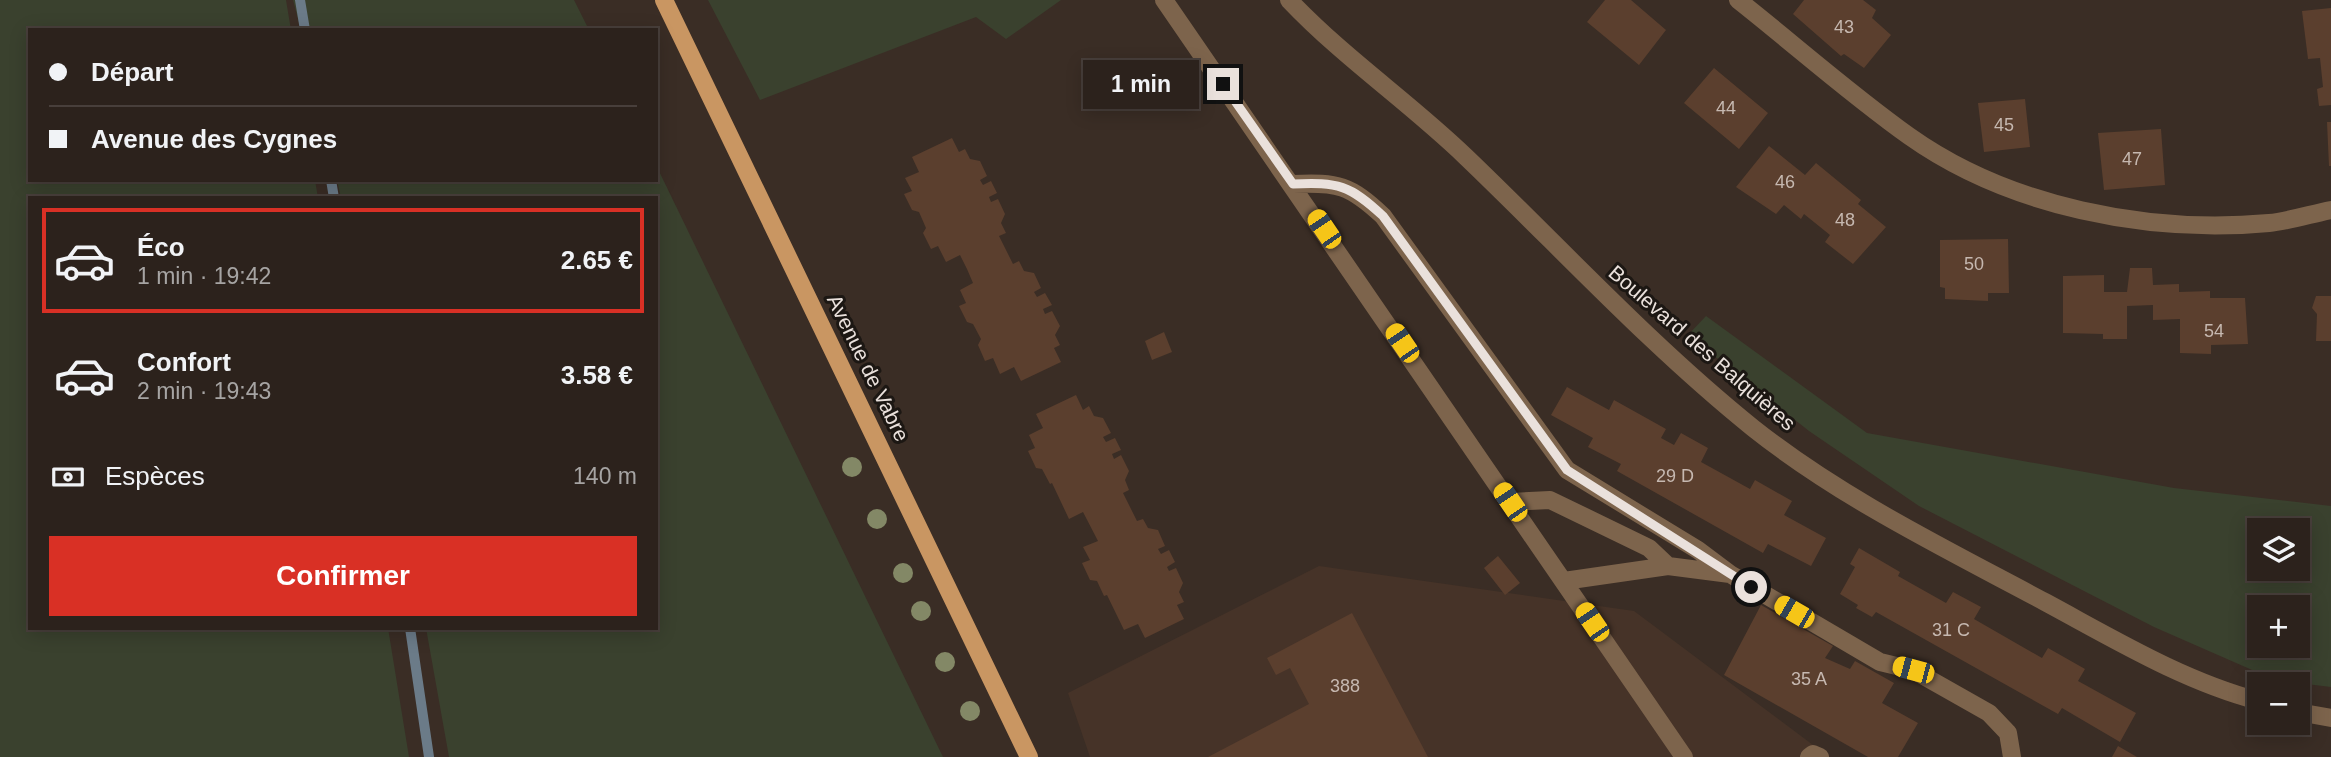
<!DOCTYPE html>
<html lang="fr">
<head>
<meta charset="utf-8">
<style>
  body { margin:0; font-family:Helvetica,sans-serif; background:#382f29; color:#f1f3f6; height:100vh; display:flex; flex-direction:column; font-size:26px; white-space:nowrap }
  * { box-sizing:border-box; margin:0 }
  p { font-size:23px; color:#a6a4a3 }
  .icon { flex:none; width:38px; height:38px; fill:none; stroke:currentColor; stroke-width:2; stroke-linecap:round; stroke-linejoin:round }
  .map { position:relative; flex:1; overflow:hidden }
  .panel { position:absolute; left:28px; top:196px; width:630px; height:434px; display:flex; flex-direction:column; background:#2c221c; border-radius:0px; box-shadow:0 4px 18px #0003,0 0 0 2px #483f3b }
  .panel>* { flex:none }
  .top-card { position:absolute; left:28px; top:28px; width:630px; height:154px; border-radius:0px; box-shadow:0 4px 18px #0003,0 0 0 2px #483f3b; display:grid; align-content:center; height:154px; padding:0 21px; background:#2c221c }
  .tools { position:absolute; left:2247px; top:518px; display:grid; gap:14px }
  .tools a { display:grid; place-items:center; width:63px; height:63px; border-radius:0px; background:#2c221c; box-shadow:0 4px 18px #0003,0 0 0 2px #483f3b; font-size:35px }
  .end { position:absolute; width:32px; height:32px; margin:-16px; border:9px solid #eae1dc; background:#111; box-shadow:0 0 0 4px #111 }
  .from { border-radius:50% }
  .bubble { position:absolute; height:49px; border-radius:0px; background:#2c221c; box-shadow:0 4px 18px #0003,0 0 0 2px #483f3b; font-size:23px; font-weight:700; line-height:49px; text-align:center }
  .car { position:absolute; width:21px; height:42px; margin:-21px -10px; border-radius:9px; box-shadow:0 0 5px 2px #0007; background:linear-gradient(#f5c518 24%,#345 0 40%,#f5c518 0 76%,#345 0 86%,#f5c518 0) }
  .top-card b { display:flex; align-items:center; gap:24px; height:66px; font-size:26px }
  .top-card b+b { border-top:2px solid #483f3b }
  .top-card i { width:18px; height:18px; background:#f1f3f6 }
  ul { padding:12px 0 0; list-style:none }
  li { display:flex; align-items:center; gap:21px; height:105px; margin:0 14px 10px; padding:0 7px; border:4px solid transparent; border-radius:0px }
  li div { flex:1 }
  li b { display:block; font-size:26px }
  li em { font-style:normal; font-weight:700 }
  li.selected { border-color:#d93025 }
  li>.icon { width:63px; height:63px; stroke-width:1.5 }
  .pay { display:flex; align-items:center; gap:18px; height:77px; padding:0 21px; font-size:26px }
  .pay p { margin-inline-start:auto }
  .primary-button { display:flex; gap:14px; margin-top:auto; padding:14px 21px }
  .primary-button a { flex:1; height:80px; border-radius:0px; background:#d93025; color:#fff; font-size:28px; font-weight:700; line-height:80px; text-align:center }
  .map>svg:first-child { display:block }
  .built { fill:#463328 }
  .green { fill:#3a412e; fill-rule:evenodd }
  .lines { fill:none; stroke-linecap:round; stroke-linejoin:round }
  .stream { stroke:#6b7b88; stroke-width:10 }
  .building { fill:#5b3f2e }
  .minor { stroke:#7d644c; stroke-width:18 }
  .major { stroke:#c99662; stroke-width:18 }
  .tree { fill:#838866 }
  .route { stroke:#eae1dc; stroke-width:9 }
  .labels { text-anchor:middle; stroke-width:6; stroke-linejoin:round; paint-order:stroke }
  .number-label { font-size:18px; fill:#c6b8b0 }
  .street-label { font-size:21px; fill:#eae1dc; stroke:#1c1713 }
</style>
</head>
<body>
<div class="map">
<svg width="2331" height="757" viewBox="0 0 2331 757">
  <rect width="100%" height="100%" fill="#3a2d25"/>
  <!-- built -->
  <path class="built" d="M1319,566L1634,611L1829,757H1090L1068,693Z"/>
  <!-- green -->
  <path class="green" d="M0,0H286L291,30H30V180H315L318,198H30V628H388L409,757H0Z
    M293,0H574L589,30H301Z
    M708,0H1061L1006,39L976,17L760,100Z
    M656,165L943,757H449L426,628H656V198H341L337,180H656Z
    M1706,316L1867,433L2174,488L2331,506V687L2275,680L2154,627L1919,506L1809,431L1688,335ZM2259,530H2298V569H2259ZM2298,607V646H2259V607Z"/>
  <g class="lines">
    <!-- stream -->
    <path class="stream" d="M300,0L305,30
      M331,180L334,198
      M410,628L429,757"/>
  </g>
  <!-- building -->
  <path class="building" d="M1605,0H1631L1666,30L1639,65L1587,22Z
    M1804,0H1863L1876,10L1872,18L1891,35L1864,68L1844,54L1841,56L1793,14Z
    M2331,8V105L2319,106L2317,89L2323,87L2320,58L2308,59L2302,11Z
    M1714,68L1768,113L1739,149L1684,103Z
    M2025,99L2030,147L1984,152L1978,103Z
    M2327,122H2331V166H2329Z
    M2161,129L2165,185L2104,190L2098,133Z
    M952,138L959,152L965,149L970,159L980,161L987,176L980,180L983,185L991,181L997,193L989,197L991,202L998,199L1005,214L1001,223L1006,233L999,236L1013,264L1019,261L1024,271L1034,273L1041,288L1034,292L1037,297L1045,293L1052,305L1043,309L1045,314L1052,311L1060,326L1055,335L1060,345L1054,348L1061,362L1021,381L1014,367L1000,374L993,358L985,361L978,345L981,339L973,324L967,322L959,306L966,303L960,290L973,283L967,269L960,255L946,262L938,246L931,249L923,233L926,228L919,212L912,210L904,194L912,191L905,178L919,172L912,157Z
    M1769,146L1805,175L1816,163L1861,200L1858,204L1886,227L1853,264L1825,242L1830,235L1804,214L1801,219L1784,205L1776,214L1736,187Z
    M2008,239L2009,293H1988V301L1945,299V288L1940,287V240Z
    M2130,268H2152L2153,285L2179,284V292L2210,291V298H2245L2248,344L2211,345V354L2180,353V319L2153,320V305L2127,306V339H2103V334L2063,333V276L2104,275V292H2127Z
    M2316,296H2331V341H2316L2317,314L2312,308Z
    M1164,332L1172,352L1152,360L1145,341Z
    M1567,387L1609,410L1614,400L1666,429L1661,438L1674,445L1681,433L1708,448L1701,462L1750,489L1755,480L1792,501L1784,515L1826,538L1811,566L1768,544L1763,553L1617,471L1621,464L1588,447L1593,438L1551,415Z
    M1076,395L1083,410L1089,406L1094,416L1103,418L1111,433L1103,437L1106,442L1115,438L1121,450L1112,454L1114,459L1121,455L1129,471L1125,480L1129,490L1123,493L1137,521L1143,519L1148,528L1158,530L1165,546L1158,549L1161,554L1169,550L1175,562L1167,567L1169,571L1176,568L1183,583L1179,592L1184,602L1177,605L1184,619L1145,638L1138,624L1124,630L1107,595L1104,596L1097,581L1090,580L1082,563L1090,560L1083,547L1098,541L1083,512L1069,519L1052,483L1050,484L1042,469L1036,468L1028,451L1035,448L1029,435L1043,428L1036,414Z
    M1859,548L1900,572L1898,576L1946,603L1953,592L1981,607L1974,619L2042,658L2048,648L2085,669L2078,681L2136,713L2120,742L2062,708L2058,714L1876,612L1872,617L1856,608L1858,605L1840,594L1855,567L1850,564Z
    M1498,556L1520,583L1505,595L1484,568Z
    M1761,605L1833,646L1825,658L1850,669L1855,661L1894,683L1882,703L1918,723L1898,757H1868L1724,675Z
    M1352,613L1428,757H1208L1309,704L1290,668L1276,675L1267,658Z
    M2118,746L2137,757H2112Z"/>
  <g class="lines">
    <!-- minor -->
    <path class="minor" d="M1164,0L1684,757
      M1289,0C1344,58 1409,102 1466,157C1561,248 1650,345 1753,428C1841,498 1946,549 2045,602C2114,639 2183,681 2259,701
      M1738,0C1795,45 1850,94 1909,136C2009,207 2148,234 2269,223C2289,221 2311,214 2331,210
      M1293,184C1338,182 1350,185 1383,216L1567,470L1698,550L1730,574
      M1510,502L1550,500L1649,548L1668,566
      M1564,581L1668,566L1730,574L1880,662L1913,670L1989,713L2008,733L2012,757
      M2298,712L2331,718
      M1809,757L1813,754L1820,757"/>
    <!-- major -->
    <path class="major" d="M664,0L1029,757"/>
  </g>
  <!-- trees -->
  <g class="tree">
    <circle cx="852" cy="467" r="10"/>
    <circle cx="877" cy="519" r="10"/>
    <circle cx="903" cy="573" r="10"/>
    <circle cx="921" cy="611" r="10"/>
    <circle cx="945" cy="662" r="10"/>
    <circle cx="970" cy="711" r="10"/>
  </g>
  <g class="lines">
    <!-- route -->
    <path class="route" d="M1223,84L1293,184C1338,182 1350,185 1383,216L1567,470L1751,587"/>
  </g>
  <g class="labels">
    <!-- number labels -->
    <g class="number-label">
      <text x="1844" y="33">43</text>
      <text x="1726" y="114">44</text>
      <text x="2004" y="131">45</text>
      <text x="2132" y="165">47</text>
      <text x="1785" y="188">46</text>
      <text x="1845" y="226">48</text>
      <text x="1974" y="270">50</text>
      <text x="2214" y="337">54</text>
      <text x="1675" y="482">29 D</text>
      <text x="1951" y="636">31 C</text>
      <text x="1809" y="685">35 A</text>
      <text x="1345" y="692">388</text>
    </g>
    <!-- street labels -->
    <g class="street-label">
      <text transform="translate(1702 348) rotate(41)" y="7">Boulevard des Balquières</text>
      <text transform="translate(868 368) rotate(64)" y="7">Avenue de Vabre</text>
    </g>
  </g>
</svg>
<div class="tools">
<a><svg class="icon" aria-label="layers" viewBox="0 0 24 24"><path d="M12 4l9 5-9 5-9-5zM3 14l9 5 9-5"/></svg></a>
<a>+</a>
<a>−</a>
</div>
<i class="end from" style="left:1751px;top:587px"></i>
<i class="end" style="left:1223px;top:84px"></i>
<div class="bubble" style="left:1083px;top:60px;width:116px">1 min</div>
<i class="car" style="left:1324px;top:229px;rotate:326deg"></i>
<i class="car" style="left:1402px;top:343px;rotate:326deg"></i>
<i class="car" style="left:1510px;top:502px;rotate:326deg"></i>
<i class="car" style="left:1794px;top:612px;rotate:300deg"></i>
<i class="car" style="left:1592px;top:622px;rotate:326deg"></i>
<i class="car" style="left:1913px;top:670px;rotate:285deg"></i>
<div class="top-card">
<b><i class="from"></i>Départ</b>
<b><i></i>Avenue des Cygnes</b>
</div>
<section class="panel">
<ul>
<li class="selected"><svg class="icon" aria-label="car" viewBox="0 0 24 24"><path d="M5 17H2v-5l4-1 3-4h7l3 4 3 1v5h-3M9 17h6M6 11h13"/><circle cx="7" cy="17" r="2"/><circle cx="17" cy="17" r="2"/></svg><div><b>Éco</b><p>1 min · 19:42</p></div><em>2.65 €</em></li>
<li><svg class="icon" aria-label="car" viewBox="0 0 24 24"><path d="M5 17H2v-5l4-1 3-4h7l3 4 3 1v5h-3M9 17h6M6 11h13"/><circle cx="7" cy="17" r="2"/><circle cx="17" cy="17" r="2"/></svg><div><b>Confort</b><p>2 min · 19:43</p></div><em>3.58 €</em></li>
</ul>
<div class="pay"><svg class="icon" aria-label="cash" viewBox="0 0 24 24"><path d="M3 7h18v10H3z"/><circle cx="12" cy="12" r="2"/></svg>Espèces<p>140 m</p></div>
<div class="primary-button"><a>Confirmer</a></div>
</section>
</div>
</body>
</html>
